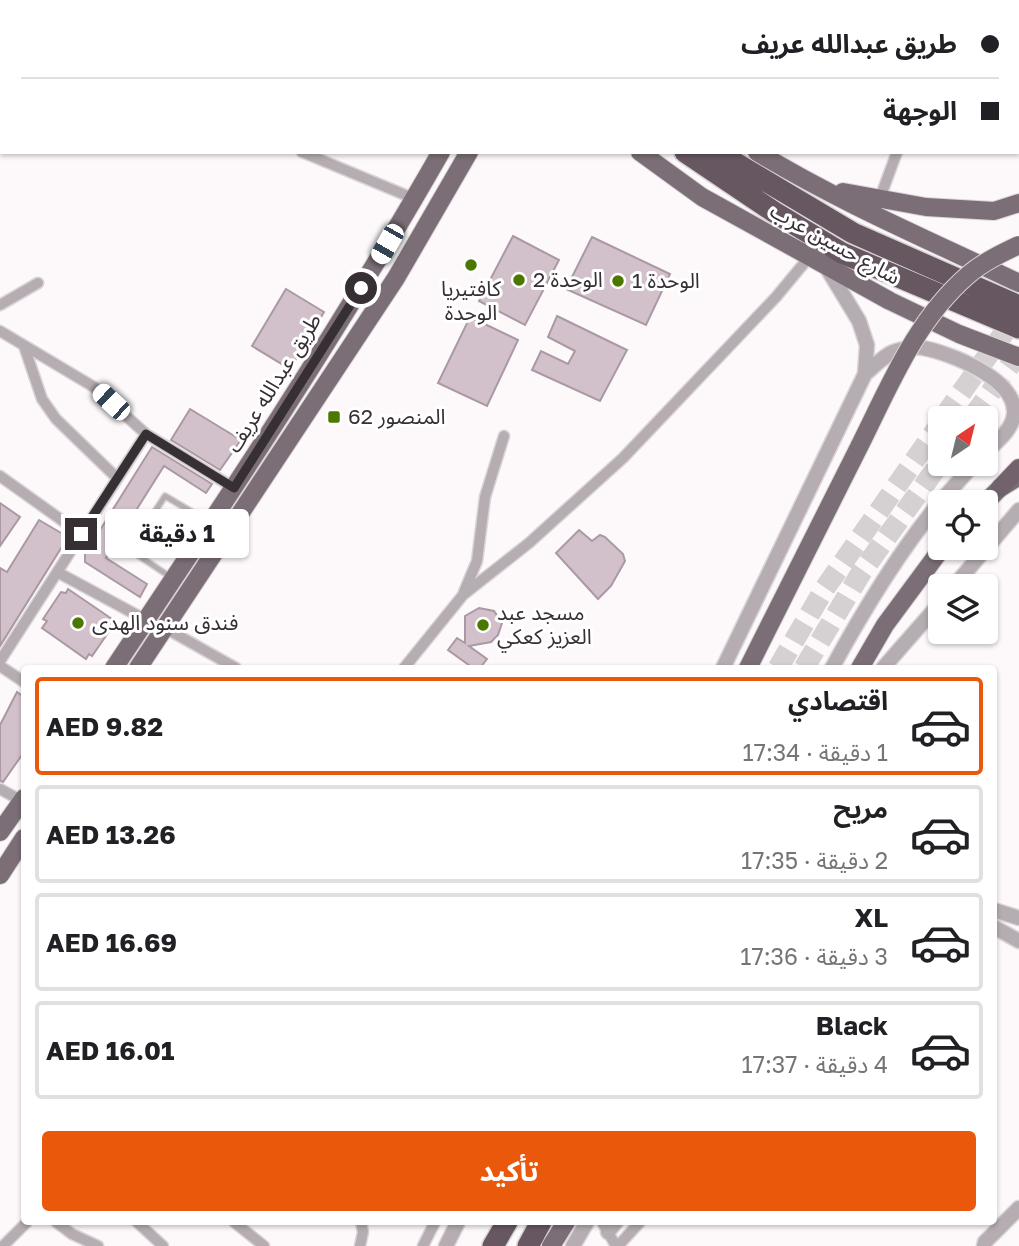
<!DOCTYPE html>
<html lang="ar">
<head>
<meta charset="utf-8">
<style>
  body { margin:0; font-family:"Golos Text","Noto Sans Arabic",sans-serif; background:#f2f2f2; color:#202124; direction:rtl; height:100vh; display:flex; flex-direction:column; font-size:26px; white-space:nowrap }
  * { box-sizing:border-box; margin:0 }
  p { font-size:23px; color:#757577 }
  .icon { flex:none; width:38px; height:38px; fill:none; stroke:currentColor; stroke-width:2; stroke-linecap:round; stroke-linejoin:round }
  .map { position:relative; flex:1; overflow:hidden; direction:ltr }
  .side { position:absolute; left:21px; top:665px; width:976px; height:560px; display:flex; flex-direction:column; background:#fff; border-radius:7px; box-shadow:0 2px 5px #0004; direction:rtl }
  .side>* { flex:none }
  .guide { position:absolute; left:0px; top:0px; width:1020px; height:154px; box-shadow:0 2px 5px #0004; direction:rtl; display:grid; align-content:center; height:154px; padding:0 21px; background:#fff }
  .needle { width:46px; rotate:35deg }
  .buttons { position:absolute; left:928px; top:406px; display:grid; gap:14px }
  .buttons a { display:grid; place-items:center; width:70px; height:70px; border-radius:7px; background:#fff; box-shadow:0 2px 5px #0004; font-size:35px }
  .end { position:absolute; width:32px; height:32px; margin:-16px; border:9px solid #362f33; background:#fff; box-shadow:0 0 0 4px #fff }
  .from { border-radius:50% }
  .bubble { position:absolute; height:49px; border-radius:7px; background:#fff; box-shadow:0 2px 5px #0004; font-size:23px; font-weight:700; line-height:49px; text-align:center; direction:rtl }
  .car { position:absolute; width:21px; height:42px; margin:-21px -10px; border-radius:9px; box-shadow:0 0 5px 2px #0007; background:linear-gradient(#fff 24%,#345 0 40%,#fff 0 76%,#345 0 86%,#fff 0) }
  .guide b { display:flex; align-items:center; gap:24px; height:66px; font-size:26px }
  .guide b+b { border-top:2px solid #e0e0e0 }
  .guide i { width:18px; height:18px; background:#202124 }
  ul { padding:12px 0 0; list-style:none }
  li { display:flex; align-items:center; gap:21px; height:98px; margin:0 14px 10px; padding:0 7px; border:4px solid #e0e0e0; border-radius:7px }
  li div { flex:1 }
  li b { display:block; font-size:26px }
  li em { font-style:normal; font-weight:700 }
  li.on { border-color:#ea580c }
  li>.icon { width:63px; height:63px; stroke-width:1.5 }
  .action { display:flex; gap:14px; margin-top:auto; padding:14px 21px }
  .action a { flex:1; height:80px; border-radius:7px; background:#ea580c; color:#fff; font-size:28px; font-weight:700; line-height:80px; text-align:center }
  .map>svg:first-child { display:block }
  .building { fill:#d2c1cb; stroke:#aa99a3; stroke-width:2 }
  .lines { fill:none; stroke-linecap:round; stroke-linejoin:round }
  .motorway-tunnel { stroke:#d5d1d3; stroke-width:21; stroke-dasharray:21 10; stroke-linecap:butt }
  .service-casing { stroke:#d9d5d7; stroke-width:8 }
  .minor-casing { stroke:#d9d5d7; stroke-width:13 }
  .tertiary-casing { stroke:#d9d5d7; stroke-width:17 }
  .primary-casing { stroke:#d9d5d7; stroke-width:20 }
  .trunk-casing { stroke:#d9d5d7; stroke-width:20 }
  .motorway-casing { stroke:#d9d5d7; stroke-width:24 }
  .path { stroke:#989396; stroke-width:2; stroke-dasharray:7 3.5; stroke-linecap:butt }
  .service { stroke:#b5adb2; stroke-width:5 }
  .minor { stroke:#b5adb2; stroke-width:10 }
  .tertiary { stroke:#b5adb2; stroke-width:14 }
  .primary { stroke:#7b6e76; stroke-width:18 }
  .trunk { stroke:#71626c; stroke-width:18 }
  .motorway { stroke:#675761; stroke-width:21 }
  .primary-bridge-casing { stroke:#d9d5d7; stroke-width:20; stroke-linecap:butt }
  .primary-bridge { stroke:#7b6e76; stroke-width:18 }
  .route { stroke:#362f33; stroke-width:9 }
  .poi-dot { fill:#4b7900; stroke:#fff; stroke-width:2.5 }
  .labels { text-anchor:middle; stroke-width:6; stroke-linejoin:round; paint-order:stroke }
  .street-label { font-size:21px; fill:#362f33; stroke:#fff }
  .poi-label { font-size:21px; fill:#362f33; stroke:#fff; text-anchor:start }
</style>
</head>
<body>
<div class="map">
<svg width="1019" height="1246" viewBox="0 0 1019 1246">
  <rect width="100%" height="100%" fill="#fdf9fb"/>
  <!-- building -->
  <path class="building" d="M513,236L559,260L525,325L479,301Z
    M592,237L670,274L646,325L566,289Z
    M286,289L324,312L290,369L252,346Z
    M557,316L627,350L600,401L532,370L541,351L568,364L575,351L548,337Z
    M470,317L518,340L487,406L438,383Z
    M190,409L241,440L220,470L171,440Z
    M152,447L212,484L206,493L164,466L106,558L147,584L140,597L85,562V554Z
    M0,503L20,517L0,546Z
    M164,515L182,526L166,550L149,539Z
    M39,520L68,537L0,646V568L7,572Z
    M579,530L592,541L600,535L605,537L623,554L625,561L611,586L598,599L556,553Z
    M68,589L112,619L109,625L112,627L92,656L89,654L86,659L42,628L47,621L43,619L61,592L66,593Z
    M479,608L494,611L502,623L498,635L491,642L469,646L487,659L480,668H473L448,650L457,638L465,643V616Z
    M17,692L24,697V752L3,782L0,781V725Z"/>
  <g class="lines">
    <!-- motorway-tunnel -->
    <path class="motorway-tunnel" d="M943,418L1019,312
      M972,418L1019,353
      M778,668L825,588L940,424
      M804,668L861,573L940,463"/>
    <!-- service casing -->
    <g class="service-casing">
      <path id="service" d="M172,578L130,550L165,496L209,522"/>
    </g>
    <!-- minor casing -->
    <g class="minor-casing">
      <path id="minor" d="M50,0L51,2
        M256,0L257,2
        M877,0L878,2
        M149,2L150,0
        M284,2L285,0
        M333,2L334,0
        M817,2L818,0
        M1018,137H1019
        M302,152L415,199
        M880,198L897,152
        M0,305L38,283
        M0,331L94,387L146,434L234,488
        M24,346L42,399L56,419L117,478
        M0,476L81,534
        M57,572L146,620
        M464,592L477,561L485,497L504,436
        M165,628L236,668
        M0,661L146,434
        M0,666L24,682
        M404,668L463,595L529,543L623,458L776,297L810,256
        M0,789L22,801
        M56,1222L72,1234L98,1246
        M137,1222L163,1246
        M234,1222L264,1246
        M602,1222L616,1246
        M3,1246L27,1222
        M360,1246L363,1232L361,1222
        M423,1246L435,1222
        M618,1246L640,1222"/>
    </g>
    <!-- tertiary casing -->
    <g class="tertiary-casing">
      <path id="tertiary" d="M865,374C874,367 885,354 896,351C903,349 915,346 923,348C950,353 1017,379 1014,414C1012,431 996,442 985,453
        M940,502L974,464
        M954,586L1019,510
        M723,668L865,374L867,345L859,321L825,265
        M832,668C863,611 898,553 940,502
        M883,668L940,603
        M994,910L1019,918
        M994,927L1019,941
        M608,1232L616,1222
        M446,1246L458,1222
        M573,1246L587,1222
        M984,1246L985,1242L1019,1208"/>
    </g>
    <!-- primary casing -->
    <g class="primary-casing">
      <path id="primary" d="M445,0L447,2
        M564,0L565,2
        M549,2L550,0
        M640,152L702,197L890,301L959,334L1019,357
        M757,152C841,203 931,241 1019,283
        M843,192L926,207L994,211L1019,203
        M985,503L1000,488L1013,480
        M114,668C227,499 340,329 441,152
        M138,668L396,278L469,152
        M748,668L860,445
        M860,668L885,625L942,548
        M0,832L24,798
        M0,875L24,838
        M551,1246L566,1222"/>
    </g>
    <!-- trunk casing -->
    <g class="trunk-casing">
      <path id="trunk" d="M1000,488L1019,468"/>
    </g>
    <!-- motorway casing -->
    <g class="motorway-casing">
      <path id="motorway" d="M497,0L499,2
        M528,0L530,2
        M685,152L774,212L842,253L1019,328
        M717,152L853,233L1019,306
        M493,1246L507,1222
        M528,1246L541,1222"/>
    </g>
    <!-- path -->
    <path class="path" d="M327,412L334,417"/>
    <!-- service -->
    <use href="#service" class="service"/>
    <!-- minor -->
    <use href="#minor" class="minor"/>
    <!-- tertiary -->
    <use href="#tertiary" class="tertiary"/>
    <!-- primary -->
    <use href="#primary" class="primary"/>
    <!-- trunk -->
    <use href="#trunk" class="trunk"/>
    <!-- motorway -->
    <use href="#motorway" class="motorway"/>
    <!-- primary-bridge casing -->
    <g class="primary-bridge-casing">
      <path id="primary-bridge" d="M860,445C890,385 916,320 968,275C983,262 1002,253 1019,245"/>
    </g>
    <!-- primary-bridge -->
    <use href="#primary-bridge" class="primary-bridge"/>
  </g>
  <g class="lines">
    <!-- route -->
    <path class="route" d="M81,534L146,434L234,488L361,288"/>
  </g>
  <!-- markers -->
  <g class="poi-dot">
    <circle cx="471" cy="265" r="7"/>
    <circle cx="519" cy="280" r="7"/>
    <circle cx="618" cy="281" r="7"/>
    <rect x="327" y="410" width="14" height="14" rx="3.5"/>
    <circle cx="78" cy="623" r="7"/>
    <circle cx="483" cy="625" r="7"/>
  </g>
  <g class="labels">
    <!-- street labels -->
    <g class="street-label">
      <text transform="translate(835 244) rotate(29)" y="7">شارع حسين عرب</text>
      <text transform="translate(274 383) rotate(-58)" y="7">طريق عبدالله عريف</text>
    </g>
    <!-- poi labels -->
    <g class="poi-label">
      <text x="533" y="287">الوحدة 2</text>
      <text x="632" y="288">الوحدة 1</text>
      <text x="471" y="296" text-anchor="middle">كافتيريا<tspan x="471" dy="24">الوحدة</tspan></text>
      <text x="348" y="424">المنصور 62</text>
      <text x="497" y="620">مسجد عبد<tspan x="497" dy="24">العزيز كعكي</tspan></text>
      <text x="92" y="630">فندق سنود الهدى</text>
    </g>
  </g>
</svg>
<div class="buttons">
<a><svg class="needle" viewBox="-14 -14 28 28"><path d="M0-13l5 13h-10z" fill="#e53935"/><path d="M0 13l5-13h-10z" fill="#757577"/></svg></a>
<a><svg class="icon" aria-label="locate" viewBox="0 0 24 24"><circle cx="12" cy="12" r="6"/><path d="M12 2v4M12 18v4M2 12h4M18 12h4"/></svg></a>
<a><svg class="icon" aria-label="layers" viewBox="0 0 24 24"><path d="M12 4l9 5-9 5-9-5zM3 14l9 5 9-5"/></svg></a>
</div>
<i class="end from" style="left:361px;top:288px"></i>
<i class="end" style="left:81px;top:534px"></i>
<div class="bubble" style="left:105px;top:509px;width:144px">1 دقيقة</div>
<i class="car" style="left:387px;top:244px;rotate:210deg"></i>
<i class="car" style="left:111px;top:402px;rotate:313deg"></i>
<div class="guide">
<b><i class="from"></i>طريق عبدالله عريف</b>
<b><i></i>الوجهة</b>
</div>
<section class="side">
<ul>
<li class="on"><svg class="icon" aria-label="car" viewBox="0 0 24 24"><path d="M5 17H2v-5l4-1 3-4h7l3 4 3 1v5h-3M9 17h6M6 11h13"/><circle cx="7" cy="17" r="2"/><circle cx="17" cy="17" r="2"/></svg><div><b>اقتصادي</b><p>1 دقيقة · 17:34</p></div><em>AED 9.82</em></li>
<li><svg class="icon" aria-label="car" viewBox="0 0 24 24"><path d="M5 17H2v-5l4-1 3-4h7l3 4 3 1v5h-3M9 17h6M6 11h13"/><circle cx="7" cy="17" r="2"/><circle cx="17" cy="17" r="2"/></svg><div><b>مريح</b><p>2 دقيقة · 17:35</p></div><em>AED 13.26</em></li>
<li><svg class="icon" aria-label="car" viewBox="0 0 24 24"><path d="M5 17H2v-5l4-1 3-4h7l3 4 3 1v5h-3M9 17h6M6 11h13"/><circle cx="7" cy="17" r="2"/><circle cx="17" cy="17" r="2"/></svg><div><b>XL</b><p>3 دقيقة · 17:36</p></div><em>AED 16.69</em></li>
<li><svg class="icon" aria-label="car" viewBox="0 0 24 24"><path d="M5 17H2v-5l4-1 3-4h7l3 4 3 1v5h-3M9 17h6M6 11h13"/><circle cx="7" cy="17" r="2"/><circle cx="17" cy="17" r="2"/></svg><div><b>Black</b><p>4 دقيقة · 17:37</p></div><em>AED 16.01</em></li>
</ul>
<div class="action"><a>تأكيد</a></div>
</section>
</div>
</body>
</html>
